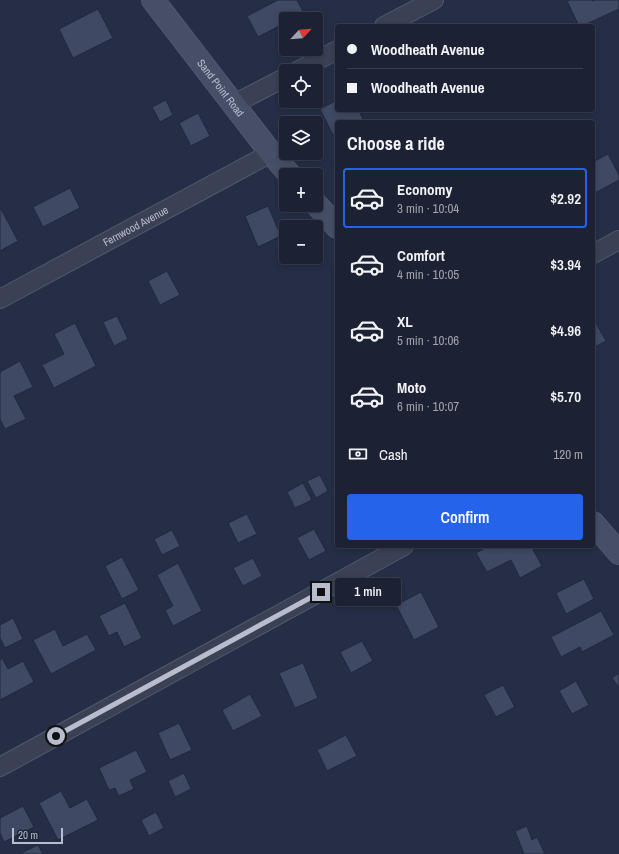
<!DOCTYPE html>
<html lang="en">
<head>
<meta charset="utf-8">
<style>
  body { margin:0; font-family:"Archivo Narrow",sans-serif; background:#292f40; color:#f1f3f6; height:100vh; display:flex; flex-direction:column; font-size:15px; white-space:nowrap }
  * { box-sizing:border-box; margin:0 }
  p { font-size:13px; color:#a0a4ac }
  .icon { flex:none; width:22px; height:22px; fill:none; stroke:currentColor; stroke-width:2; stroke-linecap:round; stroke-linejoin:round }
  .map { position:relative; flex:1; overflow:hidden }
  .details { position:absolute; left:335px; top:120px; width:260px; height:428px; display:flex; flex-direction:column; background:#1c2234; border-radius:4px; box-shadow:0 2px 6px #0003,0 0 0 1px #3a3f4f }
  .details>* { flex:none }
  .top-card { position:absolute; left:335px; top:24px; width:260px; height:88px; border-radius:4px; box-shadow:0 2px 6px #0003,0 0 0 1px #3a3f4f; display:grid; align-content:center; height:88px; padding:0 12px; background:#1c2234 }
  .needle { width:26px; rotate:64deg }
  .controls { position:absolute; left:279px; top:12px; display:grid; gap:8px }
  .controls a { display:grid; place-items:center; width:44px; height:44px; border-radius:4px; background:#1c2234; box-shadow:0 2px 6px #0003,0 0 0 1px #3a3f4f; font-size:20px }
  .scale { position:absolute; left:12px; bottom:10px; width:51px; box-sizing:border-box; padding-left:4px; border:2px solid #b8bdce; border-top:0; font-size:11px; line-height:14px; white-space:nowrap; color:#b8bdce; -webkit-text-stroke:3px #1e263a; paint-order:stroke }
  .end { position:absolute; width:18px; height:18px; margin:-9px; border:5px solid #b8bdce; background:#111; box-shadow:0 0 0 2px #111 }
  .from { border-radius:50% }
  .bubble { position:absolute; height:28px; border-radius:4px; background:#1c2234; box-shadow:0 2px 6px #0003,0 0 0 1px #3a3f4f; font-size:13px; font-weight:600; line-height:28px; text-align:center }
  .top-card b { display:flex; align-items:center; gap:14px; height:38px; font-size:15px }
  .top-card b+b { border-top:1px solid #3a3f4f }
  .top-card i { width:10px; height:10px; background:#f1f3f6 }
  ul { padding:0; list-style:none }
  li { display:flex; align-items:center; gap:12px; height:60px; margin:0 8px 6px; padding:0 4px; border:2px solid transparent; border-radius:4px }
  li div { flex:1 }
  li b { display:block; font-size:15px }
  li em { font-style:normal; font-weight:600 }
  li.selected { border-color:#2563eb }
  li>.icon { width:36px; height:36px; stroke-width:1.5 }
  h2 { padding:0 12px; font-size:18px; line-height:48px }
  .pay { display:flex; align-items:center; gap:10px; height:44px; padding:0 12px; font-size:15px }
  .pay p { margin-inline-start:auto }
  .button { display:flex; gap:8px; margin-top:auto; padding:8px 12px }
  .button a { flex:1; height:46px; border-radius:4px; background:#2563eb; color:#fff; font-size:16px; font-weight:600; line-height:46px; text-align:center }
  .map>svg:first-child { display:block }
  .building { fill:#3f4963; stroke:#20283c }
  .lines { fill:none; stroke-linecap:round; stroke-linejoin:round }
  .street-casing { stroke:#52596c; stroke-width:20 }
  .secondary-casing { stroke:#52596c; stroke-width:24 }
  .street { stroke:#3a4155; stroke-width:18 }
  .secondary { stroke:#474f68; stroke-width:22 }
  .route { stroke:#b8bdce; stroke-width:5 }
  .labels { text-anchor:middle; stroke-width:3; stroke-linejoin:round; paint-order:stroke }
  .street-label { font-size:11px; fill:#b8bdce; stroke:#1e263a }
</style>
</head>
<body>
<div class="map">
<svg width="619" height="854" viewBox="0 0 619 854">
  <rect width="100%" height="100%" fill="#252e46"/>
  <!-- building -->
  <path class="building" d="M278,0H297L307,19H286V25L285,23L258,37L247,16Z
    M570,0H592V1L595,0H619V9L582,26H579L567,1Z
    M98,9L113,38L73,58L59,29Z
    M166,100L173,115L160,122L152,107Z
    M337,100V110H360L359,111L363,119L358,122H337V133L333,135L320,109Z
    M198,113L210,136L191,146L179,123Z
    M608,154L619,175V180L593,194V162Z
    M70,188L80,208L43,227L33,207Z
    M268,206L281,236L258,247L245,216Z
    M0,207L18,241L0,251Z
    M167,271L180,295L160,305L148,281Z
    M117,316L128,339L114,346L103,322Z
    M593,318L606,341L593,348Z
    M75,323L96,366L54,388L42,365L64,354L54,334Z
    M20,361L33,387L14,396L26,419L5,429L0,419V372Z
    M320,475L328,491L316,498L307,481Z
    M303,483L312,500L295,508L287,492Z
    M247,514L257,534L238,543L228,523Z
    M314,529L326,551L309,560L297,538Z
    M172,530L180,546L162,555L154,539Z
    M488,546H531L542,566L520,578L511,560L487,572L476,553Z
    M122,557L139,590L122,599L105,566Z
    M253,558L262,576L243,586L233,568Z
    M178,563L202,611L173,626L165,610L173,606L157,575Z
    M584,579L594,599L566,614L556,593Z
    M421,592L439,627L414,640L396,605Z
    M125,603L142,638L124,647L117,632L109,636L99,616Z
    M601,611L614,635L582,652L580,647L561,657L551,637Z
    M13,618L23,639L5,648L0,638V625Z
    M55,629L63,646L87,634L96,650L51,674L33,640Z
    M362,641L373,661L351,673L340,652Z
    M2,658L8,669L23,661L34,682L0,700V660Z
    M303,663L318,698L295,708L279,673Z
    M619,673V688L612,678Z
    M576,681L589,705L572,714L559,691Z
    M503,685L515,707L496,717L484,695Z
    M250,694L262,716L233,731L222,710Z
    M179,723L192,750L170,760L158,733Z
    M346,735L357,756L327,771L317,750Z
    M136,750L147,772L130,780L134,789L119,796L115,788L109,790L99,768Z
    M184,773L191,789L175,797L168,781Z
    M61,791L70,808L87,799L98,820L58,840L39,803Z
    M23,806L34,827L4,842L0,833V818Z
    M156,812L164,828L149,836L141,820Z
    M527,826L532,840L537,837L545,854H524L515,831Z
    M38,845L43,854H19Z"/>
  <g class="lines">
    <!-- street casing -->
    <g class="street-casing">
      <g id="street">
        <path d="M384,26L434,0"/>
        <path d="M297,71L337,50"/>
        <path d="M234,104L286,77"/>
        <path d="M593,254L619,240"/>
        <path id="s1" d="M0,299L271,153"/>
        <path d="M0,767L404,546"/>
      </g>
    </g>
    <!-- secondary casing -->
    <g class="secondary-casing">
      <g id="secondary">
        <path id="s2" d="M153,0L271,153L290,175"/>
        <path d="M316,204L337,227"/>
        <path d="M593,523L619,553"/>
      </g>
    </g>
    <!-- street -->
    <use href="#street" class="street"/>
    <!-- secondary -->
    <use href="#secondary" class="secondary"/>
  </g>
  <g class="lines">
    <!-- route -->
    <path class="route" d="M56,736L321,592"/>
  </g>
  <g class="labels">
    <!-- street labels -->
    <g class="street-label">
      <text dy="4" stroke="none"><textPath href="#s2" startOffset="111">Sand Point Road</textPath></text>
      <text dy="4" stroke="none"><textPath href="#s1" startOffset="154">Fernwood Avenue</textPath></text>
    </g>
  </g>
</svg>
<div class="controls">
<a><svg class="needle" viewBox="-14 -14 28 28"><path d="M0-13l5 13h-10z" fill="#e53935"/><path d="M0 13l5-13h-10z" fill="#a0a4ac"/></svg></a>
<a><svg class="icon" aria-label="locate" viewBox="0 0 24 24"><circle cx="12" cy="12" r="6"/><path d="M12 2v4M12 18v4M2 12h4M18 12h4"/></svg></a>
<a><svg class="icon" aria-label="layers" viewBox="0 0 24 24"><path d="M12 4l9 5-9 5-9-5zM3 14l9 5 9-5"/></svg></a>
<a>+</a>
<a>−</a>
</div>
<div class="scale">20 m</div>
<i class="end from" style="left:56px;top:736px"></i>
<i class="end" style="left:321px;top:592px"></i>
<div class="bubble" style="left:335px;top:578px;width:66px">1 min</div>
<div class="top-card">
<b><i class="from"></i>Woodheath Avenue</b>
<b><i></i>Woodheath Avenue</b>
</div>
<section class="details">
<h2>Choose a ride</h2>
<ul>
<li class="selected"><svg class="icon" aria-label="car" viewBox="0 0 24 24"><path d="M5 17H2v-5l4-1 3-4h7l3 4 3 1v5h-3M9 17h6M6 11h13"/><circle cx="7" cy="17" r="2"/><circle cx="17" cy="17" r="2"/></svg><div><b>Economy</b><p>3 min · 10:04</p></div><em>$2.92</em></li>
<li><svg class="icon" aria-label="car" viewBox="0 0 24 24"><path d="M5 17H2v-5l4-1 3-4h7l3 4 3 1v5h-3M9 17h6M6 11h13"/><circle cx="7" cy="17" r="2"/><circle cx="17" cy="17" r="2"/></svg><div><b>Comfort</b><p>4 min · 10:05</p></div><em>$3.94</em></li>
<li><svg class="icon" aria-label="car" viewBox="0 0 24 24"><path d="M5 17H2v-5l4-1 3-4h7l3 4 3 1v5h-3M9 17h6M6 11h13"/><circle cx="7" cy="17" r="2"/><circle cx="17" cy="17" r="2"/></svg><div><b>XL</b><p>5 min · 10:06</p></div><em>$4.96</em></li>
<li><svg class="icon" aria-label="car" viewBox="0 0 24 24"><path d="M5 17H2v-5l4-1 3-4h7l3 4 3 1v5h-3M9 17h6M6 11h13"/><circle cx="7" cy="17" r="2"/><circle cx="17" cy="17" r="2"/></svg><div><b>Moto</b><p>6 min · 10:07</p></div><em>$5.70</em></li>
</ul>
<div class="pay"><svg class="icon" aria-label="cash" viewBox="0 0 24 24"><path d="M3 7h18v10H3z"/><circle cx="12" cy="12" r="2"/></svg>Cash<p>120 m</p></div>
<div class="button"><a>Confirm</a></div>
</section>
</div>
</body>
</html>
